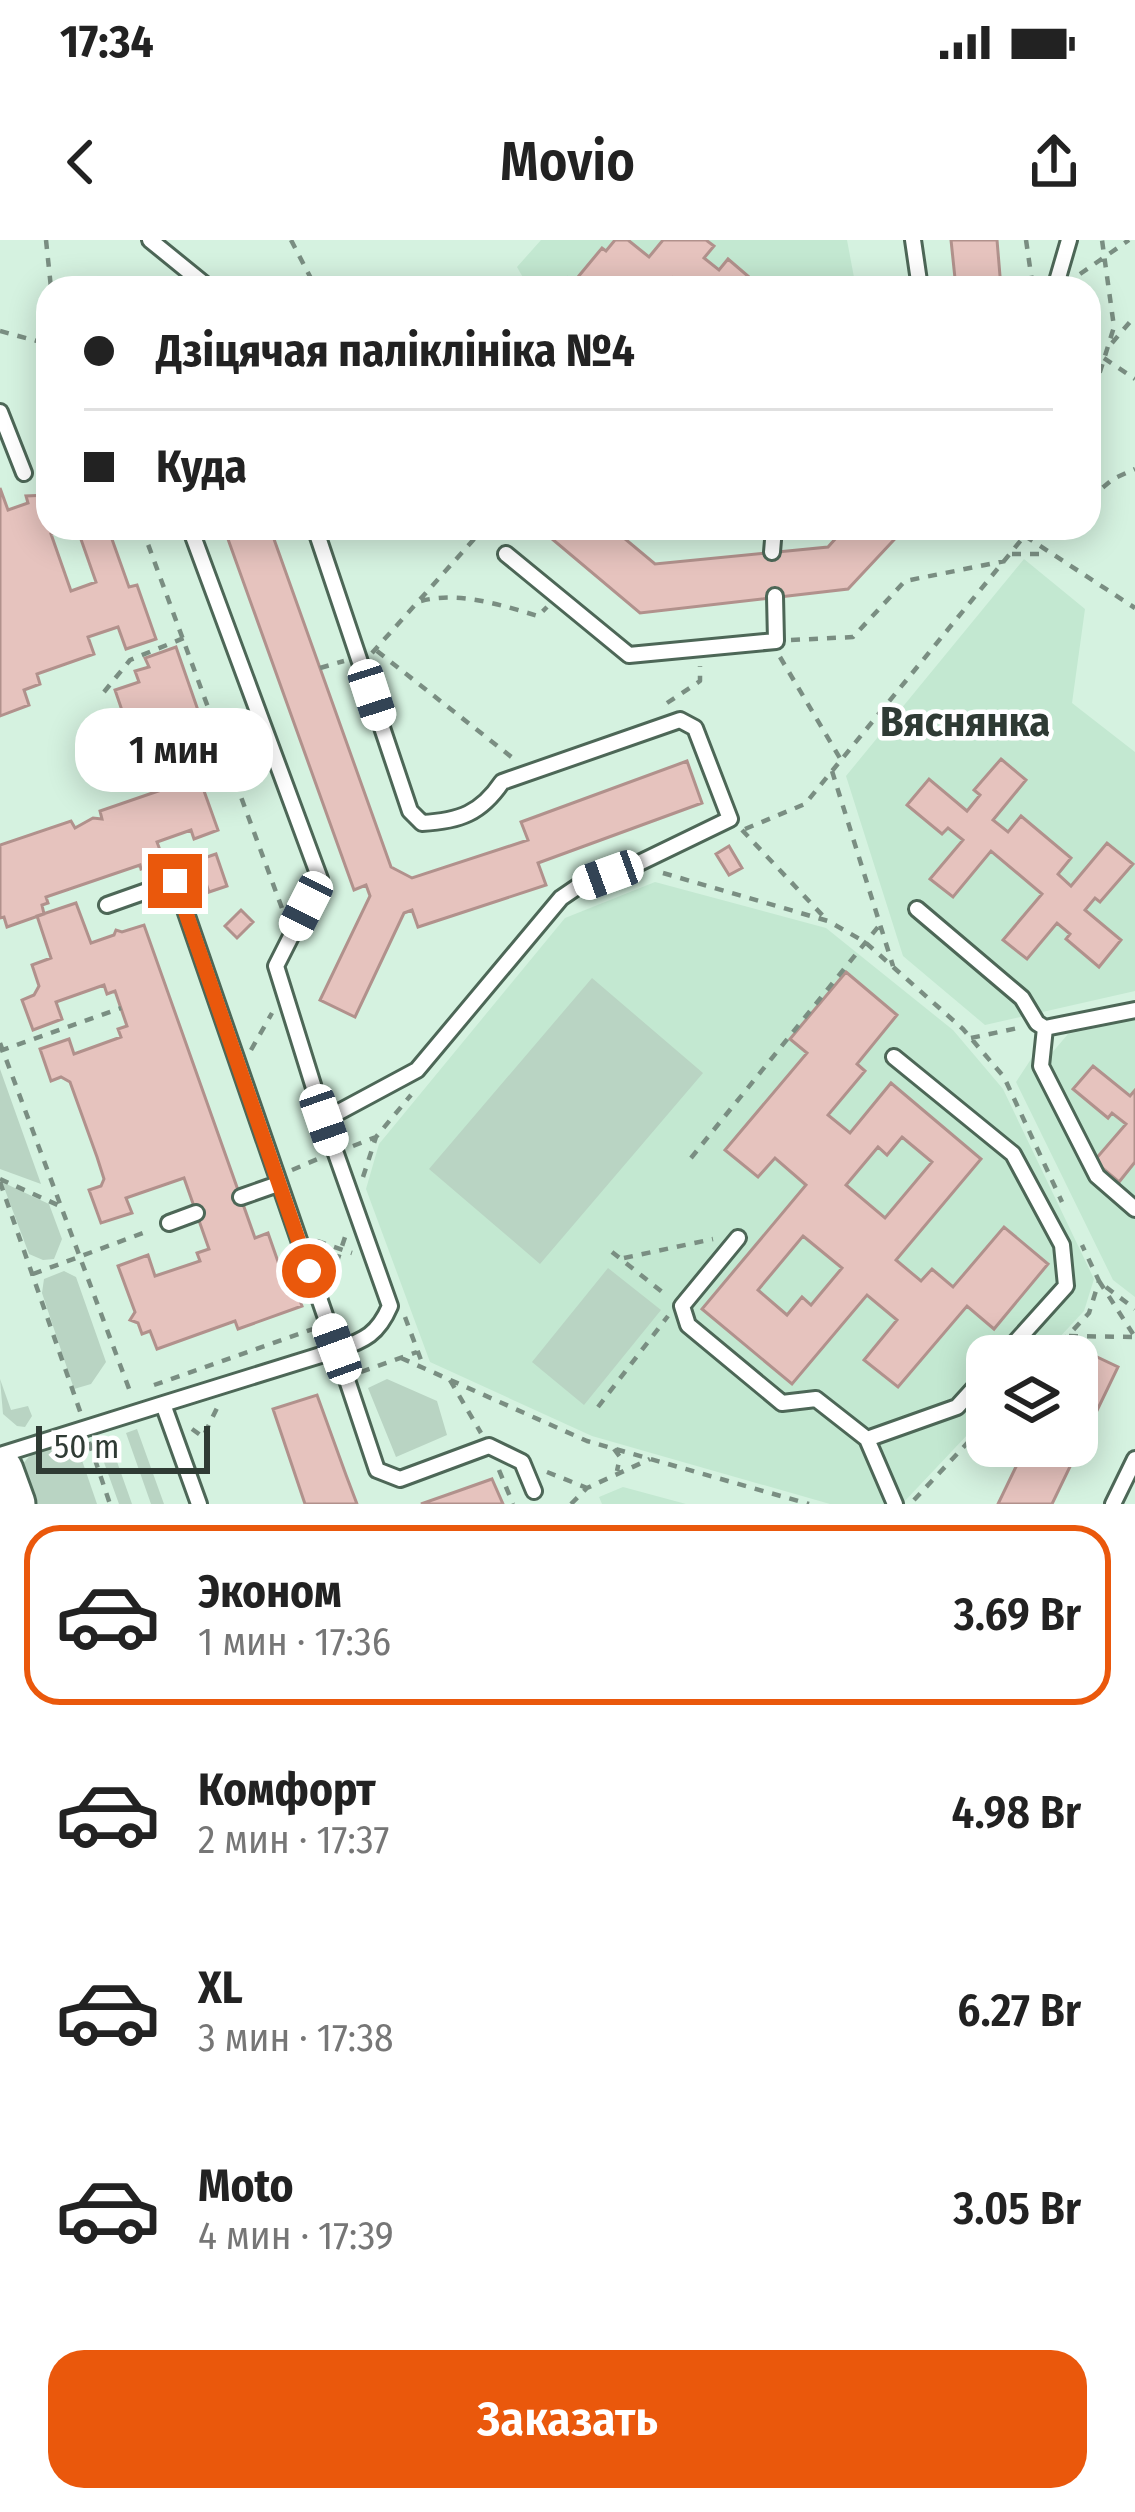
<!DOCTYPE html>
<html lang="ru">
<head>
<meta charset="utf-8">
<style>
  body { margin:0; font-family:"Fira Sans Condensed",sans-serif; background:#f6f6f6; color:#222; height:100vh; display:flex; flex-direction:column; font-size:45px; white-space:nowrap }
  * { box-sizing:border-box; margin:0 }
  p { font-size:39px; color:#767676 }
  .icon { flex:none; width:66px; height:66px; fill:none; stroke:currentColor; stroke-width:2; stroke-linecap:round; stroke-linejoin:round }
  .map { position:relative; height:1264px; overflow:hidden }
  .sheet { display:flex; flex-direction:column; background:#fff; flex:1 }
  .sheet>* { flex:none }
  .hud { position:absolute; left:36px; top:36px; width:1065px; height:264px; border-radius:36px; box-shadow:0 6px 30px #0003; display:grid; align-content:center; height:264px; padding:0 48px; background:#fff }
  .fabs { position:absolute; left:966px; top:1095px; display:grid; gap:24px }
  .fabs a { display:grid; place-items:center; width:132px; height:132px; border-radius:24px; background:#fff; box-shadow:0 6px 30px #0003; font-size:60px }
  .scale { position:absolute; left:36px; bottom:30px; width:174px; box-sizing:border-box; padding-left:12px; border:6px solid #2f3b34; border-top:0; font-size:33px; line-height:42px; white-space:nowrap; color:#2f3b34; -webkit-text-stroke:9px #fff; paint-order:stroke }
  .end { position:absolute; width:54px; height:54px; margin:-27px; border:15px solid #ea580c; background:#fff; box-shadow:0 0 0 6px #fff }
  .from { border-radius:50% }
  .bubble { position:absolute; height:84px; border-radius:36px; background:#fff; box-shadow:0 6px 30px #0003; font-size:39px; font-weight:600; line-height:84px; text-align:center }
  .car { position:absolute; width:36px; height:72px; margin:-36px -18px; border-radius:15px; box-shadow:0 0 9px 3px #0007; background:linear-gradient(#fff 24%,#345 0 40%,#fff 0 76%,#345 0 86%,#fff 0) }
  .hud b { display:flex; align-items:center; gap:42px; height:114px; font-size:45px }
  .hud b+b { border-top:3px solid #e0e0e0 }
  .hud i { width:30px; height:30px; background:#222 }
  ul { padding:21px 0 0; list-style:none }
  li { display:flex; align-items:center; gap:36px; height:180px; margin:0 24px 18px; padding:0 24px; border:6px solid transparent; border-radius:36px }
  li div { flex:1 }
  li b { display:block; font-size:45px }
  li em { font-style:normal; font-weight:600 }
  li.on { border-color:#ea580c }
  li>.icon { width:108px; height:108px; stroke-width:1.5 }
  .primary-button { display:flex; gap:24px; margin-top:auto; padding:24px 48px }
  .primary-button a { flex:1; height:138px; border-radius:36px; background:#ea580c; color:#fff; font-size:48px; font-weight:600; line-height:138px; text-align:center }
  .status { display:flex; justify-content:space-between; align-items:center; height:84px; padding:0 60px; background:#fff; direction:ltr }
  .status svg { height:33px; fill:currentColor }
  header { display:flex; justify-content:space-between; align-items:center; height:156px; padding:0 48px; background:#fff; font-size:54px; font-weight:600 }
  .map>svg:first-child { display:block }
  .built { fill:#c3e8d1 }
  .green { fill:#b9d4c3 }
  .building { fill:#e6c3be; stroke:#b1918c; stroke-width:3; fill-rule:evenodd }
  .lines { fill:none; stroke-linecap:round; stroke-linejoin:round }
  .lane-casing { stroke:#4d6757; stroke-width:20 }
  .primary-casing { stroke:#4d6757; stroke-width:51 }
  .path { stroke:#7a8e82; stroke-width:4.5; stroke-dasharray:9 9; stroke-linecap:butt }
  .lane { stroke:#fff; stroke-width:14 }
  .primary { stroke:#fff; stroke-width:45 }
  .route { stroke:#ea580c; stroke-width:15 }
  .labels { text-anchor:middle; stroke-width:9; stroke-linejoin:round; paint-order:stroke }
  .district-label { font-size:42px; font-weight:bold; fill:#2f3b34; stroke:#fff }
</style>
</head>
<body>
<div class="status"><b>17:34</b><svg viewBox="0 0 49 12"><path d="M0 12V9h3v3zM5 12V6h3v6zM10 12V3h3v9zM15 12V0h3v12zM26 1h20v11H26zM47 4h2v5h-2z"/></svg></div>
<header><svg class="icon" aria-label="back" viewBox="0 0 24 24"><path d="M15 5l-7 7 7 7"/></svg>Movio<svg class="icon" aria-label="share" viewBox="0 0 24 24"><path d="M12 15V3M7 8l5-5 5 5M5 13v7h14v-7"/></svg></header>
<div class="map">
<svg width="1135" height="1264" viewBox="0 0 1135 1264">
  <rect width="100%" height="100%" fill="#d5f2e0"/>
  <!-- built -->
  <path class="built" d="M541,0H847L856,48H529L517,27Z
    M1024,319L1085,369L1072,463L1135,512V751L985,785L903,716L846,536Z
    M655,642L826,688L953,790L1003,849L1094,1039L1084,1071L1042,1116H987V1174L902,1264H830L592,1196L430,1122L366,949L379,904L565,678Z
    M1135,779V1057L1113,1040L1016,842L1035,813L1051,814L1068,794Z
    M623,1247L686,1264H602L599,1257Z"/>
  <!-- green -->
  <path class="green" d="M592,738L703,833L540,1024L429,929Z
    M0,829L41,944L0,929Z
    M2,942L49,964L62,999L54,1019L43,1020L29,1014Z
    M608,1028L661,1070L584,1165L532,1122Z
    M64,1031L76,1037L106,1122L91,1144L74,1149L42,1053L44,1039Z
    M0,1139L11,1170L28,1166L32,1176L25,1187L17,1186L3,1174Z
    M387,1139L437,1161L447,1195L396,1217L368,1148Z
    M137,1189L164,1264H151L126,1193Z
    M109,1199L132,1264H119L97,1203Z
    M75,1200L97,1264H36L22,1226C32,1207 55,1206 75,1200Z"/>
  <!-- building -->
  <path class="building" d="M615,0H628L649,17L663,0H706L714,6L704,18L719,30L728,19L756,43L752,48H685L673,38L665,48H559L568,38L573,43L602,8L606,11Z
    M951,0H997L1001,48H956Z
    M0,248L8,270L28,263L26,256L48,255V288H70L51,294L71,351L96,342L77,288H108L129,347L137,345L156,399L126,409L118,387L88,397L94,414L37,434L40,444L24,450L29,465L0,476Z
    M224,288H270L391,627L412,638L528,600L521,582L687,521L702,563L538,623L546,645L418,687L412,670L404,673L355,777L320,760L370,656L366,645L354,650Z
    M539,288H612L655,324L828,307L845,288H905L848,349L640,373Z
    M176,407L216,522L184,533L180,522L171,525L168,516L141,526L115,450L139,442L135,431L149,427L145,418Z
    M1001,519L1026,540L993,580L1008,592L1021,576L1071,618L1058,634L1071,646L1107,603L1133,624L1100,662L1095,658L1085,670L1121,700L1099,727L1066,699L1070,694L1057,683L1027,719L1003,700L1042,654L991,611L953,657L930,639L963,600L948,588L942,594L907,565L929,539L967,571L980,555L974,550Z
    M199,537L218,590L194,599L191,590L157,602L164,621L141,629L140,625L46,657L48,663L42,665L44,674L7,687L4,677L0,678V605L71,581L75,588L93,578L102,579L100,571Z
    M729,606L742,628L729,635L716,614Z
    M216,614L227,646L209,652L198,620Z
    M76,663L91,703L114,695L116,690L122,692L144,685L255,998L268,993L283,1036L290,1034L302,1066L238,1089L235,1081L157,1109L150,1091L142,1094L138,1083L130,1080L135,1072L118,1026L148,1015L155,1036L200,1021L197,1013L209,1009L184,938L126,958L132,973L101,983L89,950L101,946L104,939L97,917L70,842L61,837L51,841L40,809L69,799L74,814L121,797L118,789L127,786L115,751L107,754L104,745L56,762L62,779L33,790L22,760L34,755L39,746L32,725L51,718L37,676Z
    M241,670L253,682L237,698L225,686Z
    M846,732L897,775L857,824L865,831L828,875L850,893L891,843L981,919L896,1020L921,1041L932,1029L953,1047L1004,987L1048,1024L994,1089L967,1066L898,1147L864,1120L897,1080L867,1055L792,1144L702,1069L806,945L775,918L758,937L725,910L807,813L790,799ZM902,897L932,922L885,978L846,945L878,907L887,915ZM803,996L842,1028L811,1065L802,1057L787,1075L758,1050Z
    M1093,826L1130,856L1135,850V922L1119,942L1094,921L1126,884L1112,873L1108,878L1073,849Z
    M1074,1106L1118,1127L1052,1264H998L1026,1206H1077V1116H1069Z
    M317,1155L346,1235L357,1264H305L273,1169Z
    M492,1239L503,1264H421L458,1251Z"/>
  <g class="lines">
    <!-- lane casing -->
    <g class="lane-casing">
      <path id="lane" d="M150,0L209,48
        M913,0L920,48
        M1055,48L1069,0
        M0,172L24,233
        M315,288L410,571L422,583C460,581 481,573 502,542L680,480L695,488L730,579L635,625L580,645L561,658L417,830L324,880
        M772,312L774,288
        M506,314L629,415L776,401L775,356
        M107,665L175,641L337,1110C365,1100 378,1094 390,1066L324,880L276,726L320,639L190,288
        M917,669L1022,758L1037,783L1045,788
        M1045,788L1041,826L1097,936L1135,969
        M1045,788L1135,770
        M894,817L1013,914L1062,1005L1066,1046L1003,1116
        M241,957L278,944
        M169,983L196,973
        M738,998L682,1066L688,1085L782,1163L816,1159L867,1199L895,1264
        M163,1164L337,1110L377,1230L400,1239L489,1206L522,1222L534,1251
        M867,1199L957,1167L987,1134
        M0,1215L163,1164L199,1264
        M1113,1264L1135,1219"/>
    </g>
    <!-- primary casing -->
    <g class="primary-casing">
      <path id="primary" d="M0,1231L12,1264"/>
    </g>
    <!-- path -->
    <path class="path" d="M46,0L51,48
      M291,0L316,48
      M1026,0L1033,48
      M1080,34L1129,0
      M0,91L48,104
      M38,101L48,63
      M1112,103L1135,76
      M1089,108L1135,139
      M1089,167L1114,87L1102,0
      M1089,259L1113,239L1135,229
      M142,288L283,671
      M639,288L649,297L756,292
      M1025,296L1135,368
      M1025,296L1048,288
      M1012,314H1048
      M421,361C459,351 501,365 538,376L547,367
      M791,400L853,397L905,341L1005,321
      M377,411L514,519
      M372,413L484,288
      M780,417L841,520
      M320,428L344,421
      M104,452L130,420L184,398
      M667,463L700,441V426
      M832,531L893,726
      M138,543L177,529L181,539L228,524
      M745,589L805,564L1031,288
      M742,590L824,677
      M663,633L828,681L865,702L963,789L1004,837L1062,962
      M971,798L1018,788
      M0,803L131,1154
      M251,810L272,773
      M0,811L121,768
      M353,906L376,897
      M691,918L878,687
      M292,930L320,918
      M363,937L376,897L411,855
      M0,939L60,966
      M0,942L81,1174
      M317,1001L352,1013
      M612,1012L666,1055
      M624,1018L713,999
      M33,1034L151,990
      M331,1040L346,994
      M1099,1041L1135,1097
      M1106,1047L1135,1069
      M405,1077L424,1128
      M1069,1096L1135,1097
      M1049,1116L1089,1073L1099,1041L1082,1005
      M401,1118L587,1201L809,1264
      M361,1132L417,1112
      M450,1140L481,1193
      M154,1145L313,1089
      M598,1167L668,1076
      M192,1189L203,1197L218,1166
      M89,1202L110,1264
      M614,1209L620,1217L617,1231
      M499,1230L513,1264
      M547,1232L587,1248
      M914,1260L987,1182
      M571,1264L587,1248L650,1219"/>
    <!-- lane -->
    <use href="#lane" class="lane"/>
    <!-- primary -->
    <use href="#primary" class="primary"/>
  </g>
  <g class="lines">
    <!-- route -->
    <path class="route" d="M175,641L309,1031"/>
  </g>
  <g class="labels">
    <!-- district labels -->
    <g class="district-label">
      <text x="965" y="496">Вяснянка</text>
    </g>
  </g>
</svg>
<div class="fabs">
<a><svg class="icon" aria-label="layers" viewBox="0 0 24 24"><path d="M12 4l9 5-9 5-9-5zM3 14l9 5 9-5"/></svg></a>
</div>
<div class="scale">50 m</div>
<i class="end from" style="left:309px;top:1031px"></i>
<i class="end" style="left:175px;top:641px"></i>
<div class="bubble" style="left:75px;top:468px;width:198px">1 мин</div>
<i class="car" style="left:372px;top:455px;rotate:162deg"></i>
<i class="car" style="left:608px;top:635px;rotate:250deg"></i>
<i class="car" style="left:306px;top:666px;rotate:207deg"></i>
<i class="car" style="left:324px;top:880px;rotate:161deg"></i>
<i class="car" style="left:337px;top:1109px;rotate:340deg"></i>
<div class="hud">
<b><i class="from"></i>Дзіцячая паліклініка №4</b>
<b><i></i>Куда</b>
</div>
</div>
<section class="sheet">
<ul>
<li class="on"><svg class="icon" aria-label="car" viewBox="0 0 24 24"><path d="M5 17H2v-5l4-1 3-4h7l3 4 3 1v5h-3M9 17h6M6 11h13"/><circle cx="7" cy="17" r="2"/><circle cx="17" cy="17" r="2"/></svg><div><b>Эконом</b><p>1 мин · 17:36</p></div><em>3.69 Br</em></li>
<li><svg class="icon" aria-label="car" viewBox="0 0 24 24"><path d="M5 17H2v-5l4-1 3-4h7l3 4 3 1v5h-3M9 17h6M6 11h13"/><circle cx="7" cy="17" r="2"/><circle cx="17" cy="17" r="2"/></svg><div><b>Комфорт</b><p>2 мин · 17:37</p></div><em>4.98 Br</em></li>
<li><svg class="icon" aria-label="car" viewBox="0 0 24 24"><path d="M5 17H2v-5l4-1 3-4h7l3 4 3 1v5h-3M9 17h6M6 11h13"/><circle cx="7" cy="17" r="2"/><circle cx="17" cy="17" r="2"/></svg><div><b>XL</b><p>3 мин · 17:38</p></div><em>6.27 Br</em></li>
<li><svg class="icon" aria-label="car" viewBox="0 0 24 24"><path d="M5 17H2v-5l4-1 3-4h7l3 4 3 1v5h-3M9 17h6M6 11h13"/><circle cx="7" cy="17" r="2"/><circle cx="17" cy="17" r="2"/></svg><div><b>Moto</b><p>4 мин · 17:39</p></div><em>3.05 Br</em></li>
</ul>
<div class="primary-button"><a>Заказать</a></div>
</section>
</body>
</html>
